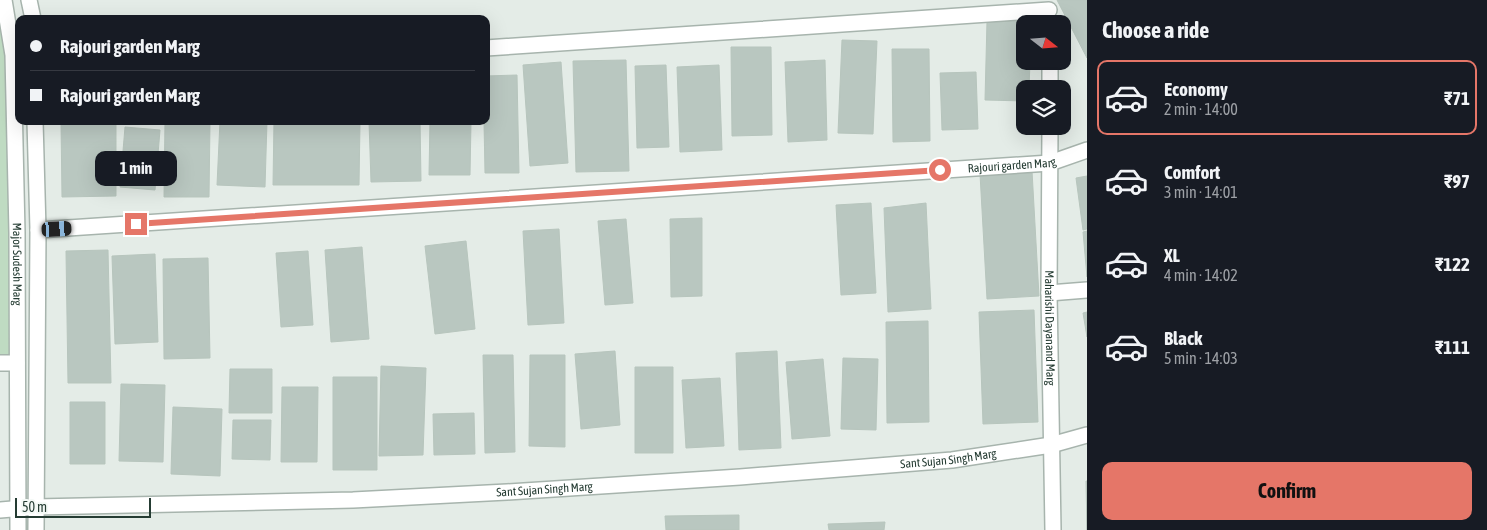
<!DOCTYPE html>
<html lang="en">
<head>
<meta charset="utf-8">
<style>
  body { margin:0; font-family:"Asap Condensed",sans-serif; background:#20242c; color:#f1f3f6; height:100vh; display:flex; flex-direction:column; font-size:19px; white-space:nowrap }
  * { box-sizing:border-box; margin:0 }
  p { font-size:16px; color:#9ea1a6 }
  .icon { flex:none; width:28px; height:28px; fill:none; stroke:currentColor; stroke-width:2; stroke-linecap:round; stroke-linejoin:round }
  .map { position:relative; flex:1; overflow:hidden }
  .panel { display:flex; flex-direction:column; background:#171b24; width:400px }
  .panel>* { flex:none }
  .guide { position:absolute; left:15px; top:15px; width:475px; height:110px; border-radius:10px; box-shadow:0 5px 20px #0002; display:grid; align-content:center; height:110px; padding:0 15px; background:#171b24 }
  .needle { width:32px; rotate:107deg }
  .controls { position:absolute; left:1016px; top:15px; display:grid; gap:10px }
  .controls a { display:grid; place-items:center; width:55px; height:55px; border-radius:10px; background:#171b24; box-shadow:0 5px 20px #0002; font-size:25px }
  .scale { position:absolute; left:15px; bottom:12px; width:136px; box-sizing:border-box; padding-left:5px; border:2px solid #253c33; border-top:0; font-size:14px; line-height:18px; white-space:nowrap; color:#253c33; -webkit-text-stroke:4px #f4f9f6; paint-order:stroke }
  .end { position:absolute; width:22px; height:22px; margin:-11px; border:6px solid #e57668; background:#fff; box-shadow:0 0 0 2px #fff }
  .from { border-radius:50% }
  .bubble { position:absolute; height:35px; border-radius:10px; background:#171b24; box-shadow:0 5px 20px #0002; font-size:16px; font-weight:700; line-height:35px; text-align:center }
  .car { position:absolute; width:15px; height:30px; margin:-15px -8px; border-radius:6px; box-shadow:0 0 4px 1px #0007; background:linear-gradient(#222 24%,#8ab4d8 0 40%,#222 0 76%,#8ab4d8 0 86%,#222 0) }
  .guide b { display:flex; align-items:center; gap:18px; height:48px; font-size:19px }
  .guide b+b { border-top:1px solid #363941 }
  .guide i { width:12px; height:12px; background:#f1f3f6 }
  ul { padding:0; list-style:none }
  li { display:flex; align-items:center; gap:15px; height:75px; margin:0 10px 8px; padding:0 5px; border:2px solid transparent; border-radius:10px }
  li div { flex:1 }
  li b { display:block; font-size:19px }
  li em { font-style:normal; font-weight:700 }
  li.active { border-color:#e57668 }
  li>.icon { width:45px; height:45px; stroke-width:1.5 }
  h2 { padding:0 15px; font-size:22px; line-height:60px }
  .cta { display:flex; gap:10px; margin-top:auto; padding:10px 15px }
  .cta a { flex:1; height:58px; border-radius:10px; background:#e57668; color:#111; font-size:20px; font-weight:700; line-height:58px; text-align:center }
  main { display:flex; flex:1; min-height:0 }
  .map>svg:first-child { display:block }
  .green { fill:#bfdbc2 }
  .building { fill:#b9c7c0; stroke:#b7c5bd }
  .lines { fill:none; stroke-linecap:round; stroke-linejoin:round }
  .minor-casing { stroke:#a7b4ad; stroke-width:18 }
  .tertiary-casing { stroke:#a7b4ad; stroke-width:18 }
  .minor { stroke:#fff; stroke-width:15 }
  .tertiary { stroke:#fff; stroke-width:15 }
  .route { stroke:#e57668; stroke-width:6 }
  .labels { text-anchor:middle; stroke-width:4; stroke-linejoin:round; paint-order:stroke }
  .street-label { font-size:12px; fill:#253c33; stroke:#f4f9f6 }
</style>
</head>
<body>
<main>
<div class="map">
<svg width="1087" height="530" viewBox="0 0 1087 530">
  <rect width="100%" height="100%" fill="#e4ece7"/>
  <!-- green -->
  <path class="green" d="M0,0L11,35L17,363H0Z"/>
  <!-- building -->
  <path class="building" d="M1057,0H1087V58Z
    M987,21L1031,22V24H1025V61H1030L1029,89H1025V101L985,100Z
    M842,40L877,41L873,134L838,133Z
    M731,47H771L772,135L732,136Z
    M892,49H929L930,141L893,142Z
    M626,60L629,171L576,172L573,61Z
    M825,60L827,140L788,142L785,62Z
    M561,62L568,163L530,166L523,65Z
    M666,65L669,147L637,148L635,66Z
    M719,65L722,150L680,152L677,67Z
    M976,72L978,129L942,130L940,73Z
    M517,75L519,173H485L484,121H486V76Z
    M61,121H116V196L62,197Z
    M165,121H210L209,197H164Z
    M220,121H267L265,187L217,185Z
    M274,121H360L359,185H273Z
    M369,121H420L421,181L371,182Z
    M430,121H471L470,175H429Z
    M125,127L160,130L155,190L120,187Z
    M1032,171L1039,296L987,299L980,174Z
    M1087,176V229L1083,230L1076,178Z
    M871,203L876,293L841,295L836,205Z
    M926,203L931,309L888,312L884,208Z
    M702,218V296L671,297L670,219Z
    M626,219L633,303L605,305L598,221Z
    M559,229L564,323L528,325L523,231Z
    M1087,231V277L1083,232Z
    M466,241L475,329L435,334L425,246Z
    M362,247L369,339L331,342L325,250Z
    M108,250L111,383H68L66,251Z
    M308,251L313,325L281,327L276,253Z
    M155,254L158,342L115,344L112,256Z
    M208,258L210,358L164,359L163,259Z
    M1034,310L1038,422L983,424L979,312Z
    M1087,312V337L1083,313Z
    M928,321L929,422L887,423L886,322Z
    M615,351L620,425L581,429L575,354Z
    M777,351L781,448L739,450L736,353Z
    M483,355H513L515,452L485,453Z
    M530,355H565V447L529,446Z
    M843,358L878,359L876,430L841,429Z
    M823,359L830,436L792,439L786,362Z
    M381,366L426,368L423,455L379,456Z
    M635,367H673V453H635Z
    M230,369H272V413H229Z
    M333,377H377V470H333Z
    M720,378L724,446L686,448L682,380Z
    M121,384L165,385L163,462L119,461Z
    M282,387H318L317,462H281Z
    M70,402H105V464H70Z
    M173,407L222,409L220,476L171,474Z
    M474,413L475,454L434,455L433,414Z
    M233,420H271L270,460L232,459Z
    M1086,481H1087V530Z
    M739,515V530H666L665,516Z
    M885,522L884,530H829L828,524Z"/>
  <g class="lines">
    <!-- minor casing -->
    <g class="minor-casing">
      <g id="minor">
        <path d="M486,48L1049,10"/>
        <path d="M1050,61V89"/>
        <path id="s1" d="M1050,126L1049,293L1053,530"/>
        <path id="s2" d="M38,230L1050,163L1087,150"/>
        <path d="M1049,293L1087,290"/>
        <path d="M0,363H17"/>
        <path id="s3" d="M0,510L36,507L353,500L507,492L740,477L952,460L1051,445L1087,435"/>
      </g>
    </g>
    <!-- tertiary casing -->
    <g class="tertiary-casing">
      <g id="tertiary">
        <path id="s4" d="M4,0L13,55L17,233L18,530"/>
        <path d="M29,0L33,19"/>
        <path d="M35,121L38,230L36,530"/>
      </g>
    </g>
    <!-- minor -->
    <use href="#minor" class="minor"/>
    <!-- tertiary -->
    <use href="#tertiary" class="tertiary"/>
  </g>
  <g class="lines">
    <!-- route -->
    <path class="route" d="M136,224L940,170"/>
  </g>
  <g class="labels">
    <!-- street labels -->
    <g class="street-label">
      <text dy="4" stroke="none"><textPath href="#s2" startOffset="976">Rajouri garden Marg</textPath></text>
      <text dy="4" stroke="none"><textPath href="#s4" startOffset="265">Major Sudesh Marg</textPath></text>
      <text dy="4" stroke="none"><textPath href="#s1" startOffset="202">Maharishi Dayanand Marg</textPath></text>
      <text dy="4" stroke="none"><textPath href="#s3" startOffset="950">Sant Sujan Singh Marg</textPath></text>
      <text dy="4" stroke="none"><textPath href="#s3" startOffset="545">Sant Sujan Singh Marg</textPath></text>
    </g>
  </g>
</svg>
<div class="controls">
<a><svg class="needle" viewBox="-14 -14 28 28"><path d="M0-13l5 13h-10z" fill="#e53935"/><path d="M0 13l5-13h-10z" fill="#9ea1a6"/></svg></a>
<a><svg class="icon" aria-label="layers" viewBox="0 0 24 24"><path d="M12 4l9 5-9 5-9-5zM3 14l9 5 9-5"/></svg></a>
</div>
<div class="scale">50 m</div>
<i class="end from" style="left:940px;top:170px"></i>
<i class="end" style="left:136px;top:224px"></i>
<div class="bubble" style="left:95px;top:151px;width:82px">1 min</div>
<i class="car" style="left:57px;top:229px;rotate:87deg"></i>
<div class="guide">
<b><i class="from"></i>Rajouri garden Marg</b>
<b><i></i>Rajouri garden Marg</b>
</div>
</div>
<section class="panel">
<h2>Choose a ride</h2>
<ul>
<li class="active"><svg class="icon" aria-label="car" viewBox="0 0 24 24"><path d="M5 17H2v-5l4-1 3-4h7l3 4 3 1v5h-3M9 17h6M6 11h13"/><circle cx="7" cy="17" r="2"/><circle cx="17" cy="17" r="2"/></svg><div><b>Economy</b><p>2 min · 14:00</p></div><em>₹71</em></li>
<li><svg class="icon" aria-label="car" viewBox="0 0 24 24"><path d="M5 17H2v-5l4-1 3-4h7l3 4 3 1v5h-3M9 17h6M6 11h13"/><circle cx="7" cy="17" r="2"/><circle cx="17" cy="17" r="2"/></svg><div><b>Comfort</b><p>3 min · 14:01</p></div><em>₹97</em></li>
<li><svg class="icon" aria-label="car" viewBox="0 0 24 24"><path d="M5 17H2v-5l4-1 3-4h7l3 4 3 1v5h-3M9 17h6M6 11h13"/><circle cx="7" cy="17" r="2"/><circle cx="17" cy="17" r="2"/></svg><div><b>XL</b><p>4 min · 14:02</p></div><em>₹122</em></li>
<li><svg class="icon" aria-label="car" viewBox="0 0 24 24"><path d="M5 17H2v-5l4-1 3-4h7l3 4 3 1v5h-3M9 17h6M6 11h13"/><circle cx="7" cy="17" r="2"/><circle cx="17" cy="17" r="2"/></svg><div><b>Black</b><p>5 min · 14:03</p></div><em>₹111</em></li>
</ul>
<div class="cta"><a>Confirm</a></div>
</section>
</main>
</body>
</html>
